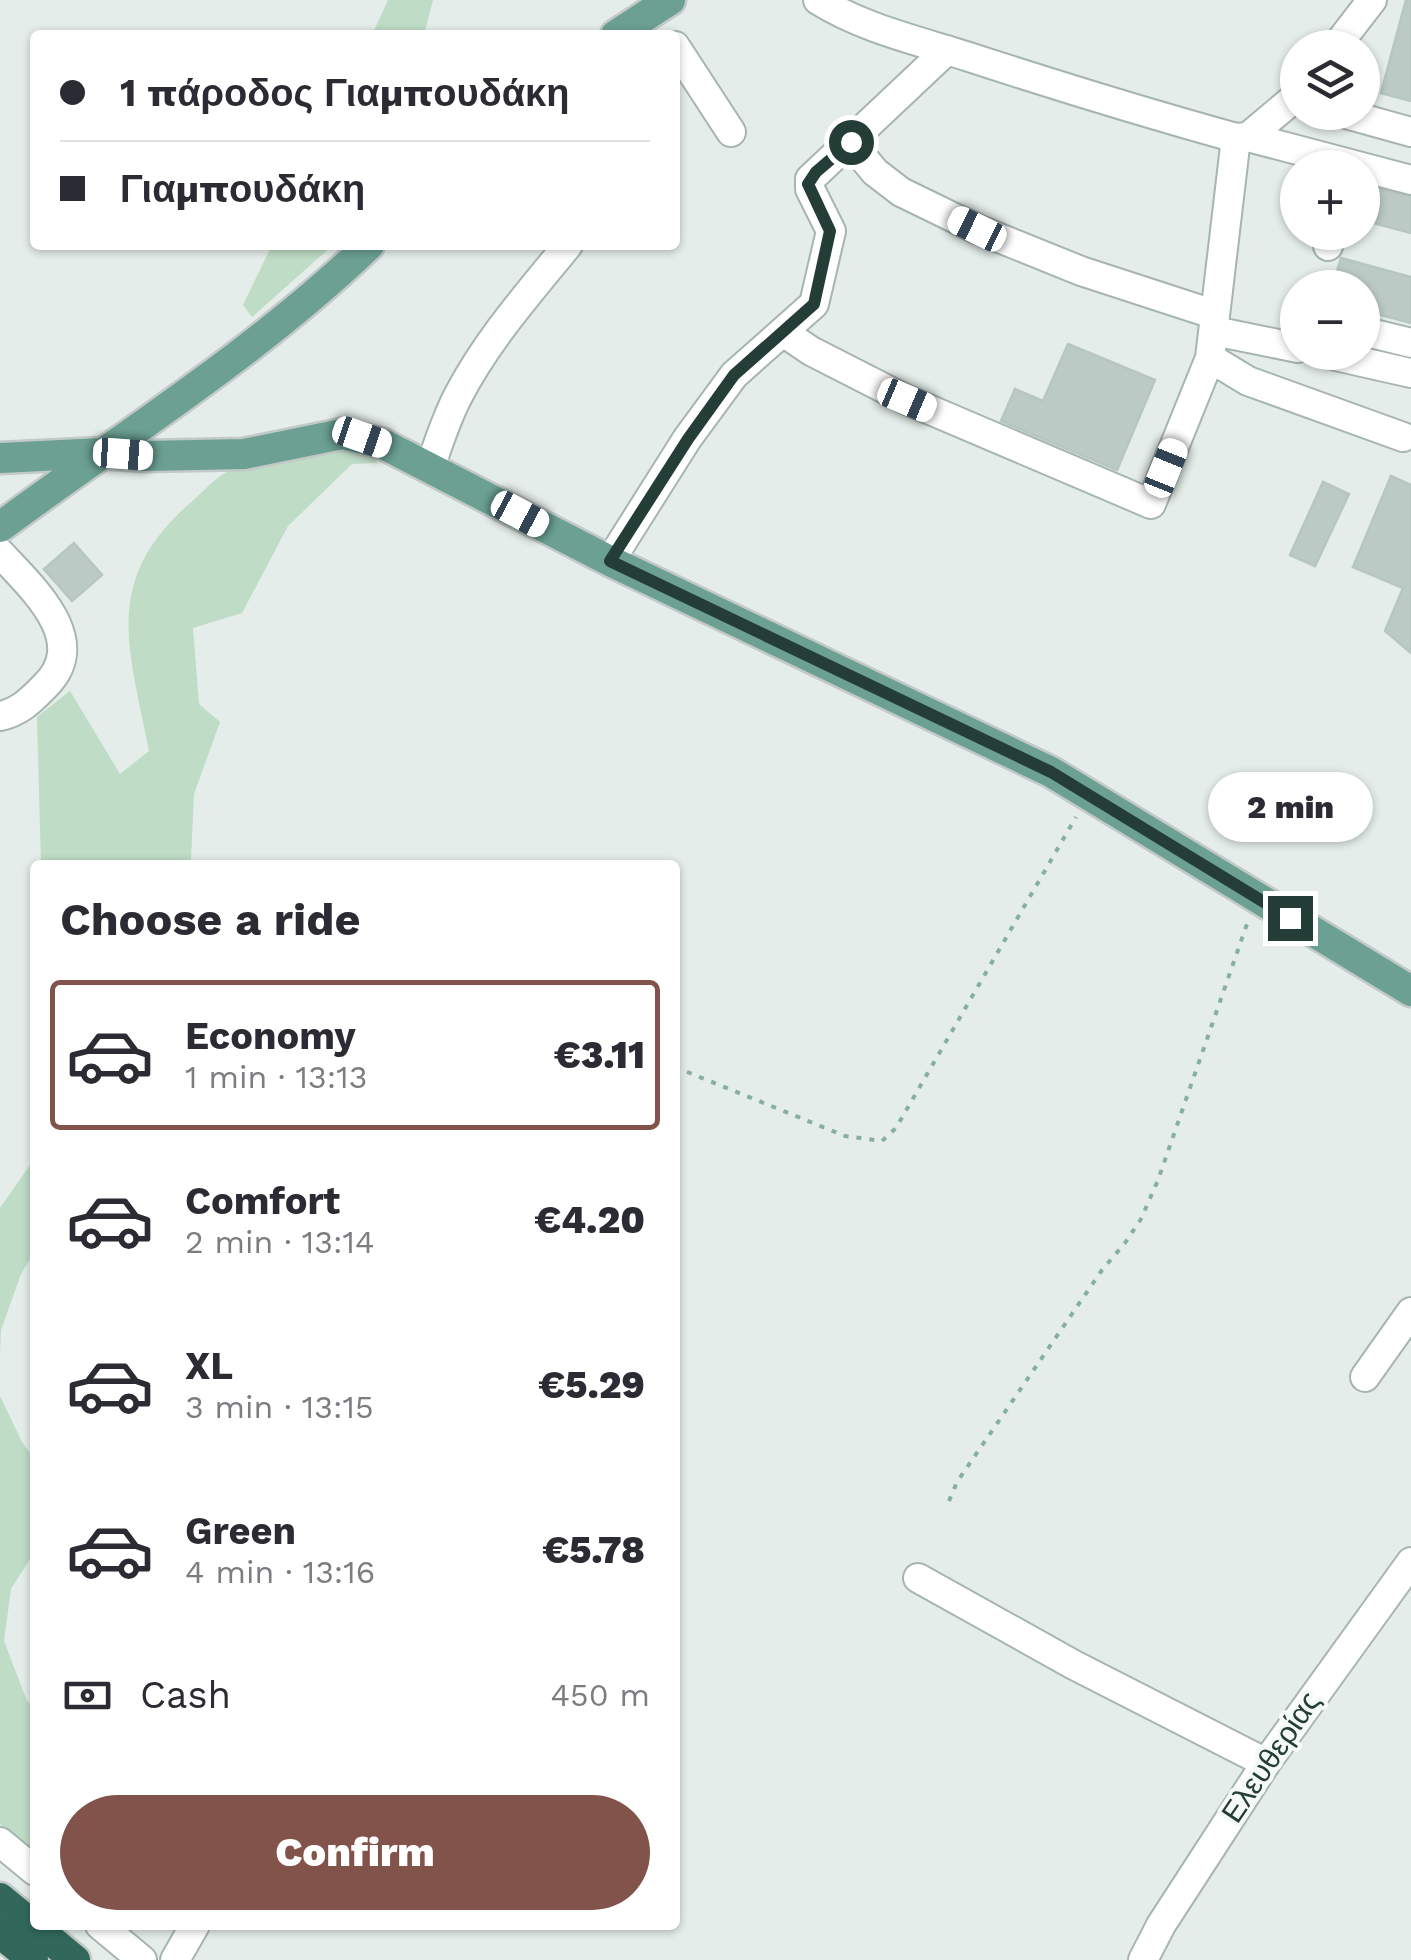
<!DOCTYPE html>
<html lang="en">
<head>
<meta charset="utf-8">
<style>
  body { margin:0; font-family:"Work Sans",sans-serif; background:#f7f7f7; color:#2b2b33; height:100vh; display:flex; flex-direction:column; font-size:38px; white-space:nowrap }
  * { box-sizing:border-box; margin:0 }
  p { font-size:32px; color:#7c7c81 }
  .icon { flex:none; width:55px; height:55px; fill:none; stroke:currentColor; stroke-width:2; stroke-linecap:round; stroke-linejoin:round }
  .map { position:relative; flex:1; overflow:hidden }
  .details { position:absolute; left:30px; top:860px; width:650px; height:1070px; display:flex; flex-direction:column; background:#fff; border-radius:10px; box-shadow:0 2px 8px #0004 }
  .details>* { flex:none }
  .banner { position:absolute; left:30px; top:30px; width:650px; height:220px; border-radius:10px; box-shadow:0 2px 8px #0004; display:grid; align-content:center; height:220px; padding:0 30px; background:#fff }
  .controls { position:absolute; left:1280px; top:30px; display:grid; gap:20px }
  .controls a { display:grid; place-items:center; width:100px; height:100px; border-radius:50%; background:#fff; box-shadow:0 2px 8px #0004; font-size:50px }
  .end { position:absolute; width:45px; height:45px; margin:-22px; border:12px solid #243d36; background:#fff; box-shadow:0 0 0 5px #fff }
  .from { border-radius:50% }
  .bubble { position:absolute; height:70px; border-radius:35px; background:#fff; box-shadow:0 2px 8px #0004; font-size:32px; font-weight:800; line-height:70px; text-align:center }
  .car { position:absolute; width:30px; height:60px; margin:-30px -15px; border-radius:12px; box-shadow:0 0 8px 2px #0007; background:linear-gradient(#fff 24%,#345 0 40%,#fff 0 76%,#345 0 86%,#fff 0) }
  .banner b { display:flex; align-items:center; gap:35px; height:95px; font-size:38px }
  .banner b+b { border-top:2px solid #e1e1e2 }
  .banner i { width:25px; height:25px; background:#2b2b33 }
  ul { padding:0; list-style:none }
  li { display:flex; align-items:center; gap:30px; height:150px; margin:0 20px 15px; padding:0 10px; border:5px solid transparent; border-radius:10px }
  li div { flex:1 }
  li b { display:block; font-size:38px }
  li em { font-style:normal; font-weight:800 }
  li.on { border-color:#81534a }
  li>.icon { width:90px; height:90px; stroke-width:1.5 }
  h2 { padding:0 30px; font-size:45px; line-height:120px }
  .pay { display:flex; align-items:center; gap:25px; height:110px; padding:0 30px; font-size:38px }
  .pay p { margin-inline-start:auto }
  .action { display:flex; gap:20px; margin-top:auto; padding:20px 30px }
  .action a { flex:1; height:115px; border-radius:60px; background:#81534a; color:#fff; font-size:40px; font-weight:800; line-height:115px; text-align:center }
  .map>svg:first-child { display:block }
  .green { fill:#bedcc6 }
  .building { fill:#bccac5; stroke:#b7c6c0; stroke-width:2.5 }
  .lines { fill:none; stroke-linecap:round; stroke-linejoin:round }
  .minor-casing { stroke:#a7b5b0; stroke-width:32 }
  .major-casing { stroke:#c2c9c7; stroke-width:35 }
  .highway-casing { stroke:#c2c9c7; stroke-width:35 }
  .path { stroke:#86aea2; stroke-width:4; stroke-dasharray:5 8; stroke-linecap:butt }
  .minor { stroke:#fff; stroke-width:28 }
  .major { stroke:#6ba092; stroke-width:30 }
  .highway { stroke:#32685c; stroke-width:30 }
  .route { stroke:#243d36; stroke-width:12 }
  .labels { text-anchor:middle; stroke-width:8; stroke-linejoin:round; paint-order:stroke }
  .street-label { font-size:30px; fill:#243d36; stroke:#f5f9f7 }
</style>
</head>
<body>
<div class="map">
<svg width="1411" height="1960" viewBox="0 0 1411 1960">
  <rect width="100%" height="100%" fill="#e4ede9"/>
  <!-- green -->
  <path class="green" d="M388,0H433L424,35H372Z
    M272,245H333L252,317L243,305Z
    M363,445L378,463L352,464L288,526L242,613L193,628L199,704L220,722L194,794L191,859L182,865H41L37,717L70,691L120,774L149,751C130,651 101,582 188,505C200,495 214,478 229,471C269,453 320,452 363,445Z
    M35,1158V1251L21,1274L1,1330L0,1353V1208Z
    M0,1396L22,1442L35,1460V1551L11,1589L4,1641L27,1701L35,1707V1852L0,1824Z"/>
  <!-- building -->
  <path class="building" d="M1406,0H1411V101L1381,93Z
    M1362,185L1411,197V233L1362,220Z
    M1341,258L1411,277V323L1362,310V288H1332Z
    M1068,344L1155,380L1117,470L1001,421L1015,389L1043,401Z
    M1391,476L1411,485V653L1385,631L1403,588L1353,567Z
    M1323,482L1349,494L1315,566L1290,555Z
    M74,543L102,575L72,601L44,569Z"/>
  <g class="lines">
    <!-- minor casing -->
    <g class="minor-casing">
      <path id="minor" d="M818,0C862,28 919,41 969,57C1058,86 1146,113 1236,138L1248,137L1298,95
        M675,46L731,132
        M1335,48L1372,0
        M1339,112L1411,132
        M1248,137L1411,180
        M851,143L875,172L901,192L977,229L1081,271L1213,314
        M1328,246L1332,232
        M1214,331L1298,348
        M1362,331L1411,343
        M783,332L811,351L907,400L1151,504L1210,358L1236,138
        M1318,352L1411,373
        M1210,358L1248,381L1403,437
        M430,468C438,444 446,419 458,396C487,340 529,293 568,245
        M0,553C31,587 92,640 45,686C31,700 20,712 0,716
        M610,561L687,439L734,375L814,304L831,231L810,189V179L947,50
        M1365,1377L1411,1312
        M918,1578L1074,1665L1266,1763
        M0,1842L35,1871
        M100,1925L142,1960
        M175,1960L195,1925
        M1143,1960L1161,1925L1266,1763L1411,1562"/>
    </g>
    <!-- major casing -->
    <g class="major-casing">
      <path id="major" d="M616,35L670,0
        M0,458L101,453L146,456L244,454L342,434L383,444L610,561L1051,772L1411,991
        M0,527C126,434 256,353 369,245"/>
    </g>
    <!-- highway casing -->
    <g class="highway-casing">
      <path id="highway" d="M0,1898L75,1960
        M0,1933L33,1960"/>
    </g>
    <!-- path -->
    <path class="path" d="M675,1067L845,1136L882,1141L896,1128L1076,817
      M949,1501L957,1482L1102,1270L1125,1243L1141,1219L1158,1180L1248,921"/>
    <!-- minor -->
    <use href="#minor" class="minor"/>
    <!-- major -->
    <use href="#major" class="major"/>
    <!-- highway -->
    <use href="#highway" class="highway"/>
  </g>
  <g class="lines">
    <!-- route -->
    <path class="route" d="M851,142L816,172L808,184L830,231L814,304L734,375L688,439L610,561L1051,772L1290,918"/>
  </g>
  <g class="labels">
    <!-- street labels -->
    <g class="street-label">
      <text transform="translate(1271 1757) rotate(-56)" y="10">Ελευθερίας</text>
    </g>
  </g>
</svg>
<div class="controls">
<a><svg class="icon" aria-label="layers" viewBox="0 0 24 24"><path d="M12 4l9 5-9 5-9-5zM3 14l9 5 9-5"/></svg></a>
<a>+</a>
<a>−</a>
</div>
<i class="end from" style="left:851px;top:142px"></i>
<i class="end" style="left:1290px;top:918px"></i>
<div class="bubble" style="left:1208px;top:772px;width:165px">2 min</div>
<i class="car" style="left:977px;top:229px;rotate:296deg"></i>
<i class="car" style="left:907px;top:400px;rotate:113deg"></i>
<i class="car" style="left:362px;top:437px;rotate:109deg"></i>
<i class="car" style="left:123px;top:454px;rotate:94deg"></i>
<i class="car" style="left:1166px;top:468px;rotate:22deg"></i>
<i class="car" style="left:520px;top:514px;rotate:118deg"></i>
<div class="banner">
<b><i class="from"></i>1 πάροδος Γιαμπουδάκη</b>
<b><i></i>Γιαμπουδάκη</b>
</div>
<section class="details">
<h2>Choose a ride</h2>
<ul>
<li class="on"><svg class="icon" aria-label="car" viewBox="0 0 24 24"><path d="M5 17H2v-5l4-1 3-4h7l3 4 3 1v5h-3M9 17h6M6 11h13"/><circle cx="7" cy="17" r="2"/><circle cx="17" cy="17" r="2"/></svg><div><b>Economy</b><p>1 min · 13:13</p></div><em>€3.11</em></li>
<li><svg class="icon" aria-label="car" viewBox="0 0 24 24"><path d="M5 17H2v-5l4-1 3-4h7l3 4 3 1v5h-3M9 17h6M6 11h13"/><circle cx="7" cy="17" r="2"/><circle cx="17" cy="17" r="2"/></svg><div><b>Comfort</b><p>2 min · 13:14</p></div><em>€4.20</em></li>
<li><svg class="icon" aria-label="car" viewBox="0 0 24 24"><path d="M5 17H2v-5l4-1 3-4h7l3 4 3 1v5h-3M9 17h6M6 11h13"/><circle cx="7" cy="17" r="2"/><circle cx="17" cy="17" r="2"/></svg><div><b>XL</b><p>3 min · 13:15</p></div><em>€5.29</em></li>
<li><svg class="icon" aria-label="car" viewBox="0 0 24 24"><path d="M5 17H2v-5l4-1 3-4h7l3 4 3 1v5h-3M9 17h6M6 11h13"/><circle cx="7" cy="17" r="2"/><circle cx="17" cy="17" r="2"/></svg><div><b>Green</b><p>4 min · 13:16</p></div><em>€5.78</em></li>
</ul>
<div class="pay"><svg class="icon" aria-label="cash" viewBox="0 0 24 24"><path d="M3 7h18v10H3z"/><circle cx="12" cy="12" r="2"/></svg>Cash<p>450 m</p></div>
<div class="action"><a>Confirm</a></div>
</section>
</div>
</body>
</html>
